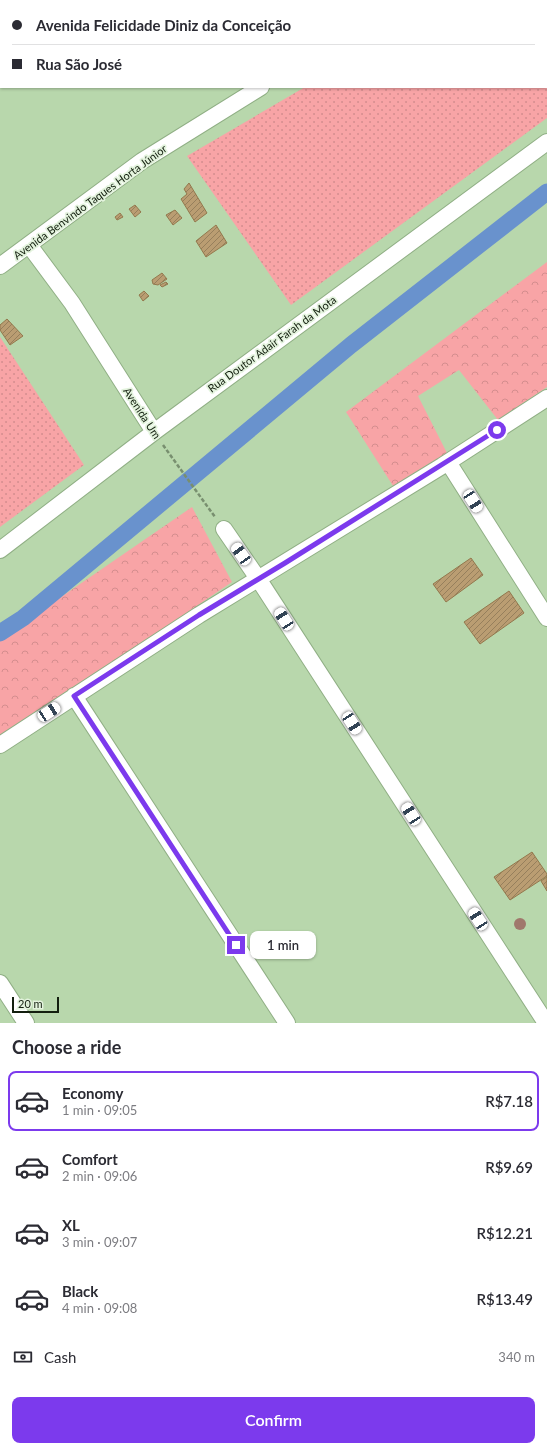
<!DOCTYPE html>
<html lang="en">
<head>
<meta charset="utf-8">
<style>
  body { margin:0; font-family:Lato,sans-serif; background:#f7f7f7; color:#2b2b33; height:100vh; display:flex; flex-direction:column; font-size:15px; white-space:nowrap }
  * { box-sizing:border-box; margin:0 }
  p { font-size:13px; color:#7c7c81 }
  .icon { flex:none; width:22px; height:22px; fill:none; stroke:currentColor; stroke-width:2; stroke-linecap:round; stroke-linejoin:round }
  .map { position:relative; height:1023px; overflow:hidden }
  .side { display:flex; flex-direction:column; background:#fff; flex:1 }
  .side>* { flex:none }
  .banner { position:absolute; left:0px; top:0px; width:547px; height:88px; box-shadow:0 1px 3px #0004; display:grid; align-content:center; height:88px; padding:0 12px; background:#fff }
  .scale { position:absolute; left:12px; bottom:10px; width:47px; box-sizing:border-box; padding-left:4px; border:2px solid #131f0f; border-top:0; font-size:11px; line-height:14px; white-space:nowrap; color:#131f0f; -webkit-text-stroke:3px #e3f3dd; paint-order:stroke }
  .end { position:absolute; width:18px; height:18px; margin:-9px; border:5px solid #7c3aed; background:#fff; box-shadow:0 0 0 2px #fff }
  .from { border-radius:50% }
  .bubble { position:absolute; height:28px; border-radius:8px; background:#fff; box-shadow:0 1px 3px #0004; font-size:13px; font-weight:600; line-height:28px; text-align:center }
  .car { position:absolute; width:12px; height:24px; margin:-12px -6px; border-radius:5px; box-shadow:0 0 3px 1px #0007; background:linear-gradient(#fff 24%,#345 0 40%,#fff 0 76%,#345 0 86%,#fff 0) }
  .banner b { display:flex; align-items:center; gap:14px; height:38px; font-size:15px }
  .banner b+b { border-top:1px solid #e1e1e2 }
  .banner i { width:10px; height:10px; background:#2b2b33 }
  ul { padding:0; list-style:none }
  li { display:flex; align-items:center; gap:12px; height:60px; margin:0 8px 6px; padding:0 4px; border:2px solid transparent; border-radius:8px }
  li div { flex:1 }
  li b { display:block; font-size:15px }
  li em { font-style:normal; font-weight:600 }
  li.current { border-color:#7c3aed }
  li>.icon { width:36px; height:36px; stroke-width:1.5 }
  h2 { padding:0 12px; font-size:18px; line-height:48px }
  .pay { display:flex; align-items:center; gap:10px; height:44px; padding:0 12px; font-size:15px }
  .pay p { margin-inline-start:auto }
  .button { display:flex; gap:8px; margin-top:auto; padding:8px 12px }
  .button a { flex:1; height:46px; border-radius:8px; background:#7c3aed; color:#fff; font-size:16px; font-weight:600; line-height:46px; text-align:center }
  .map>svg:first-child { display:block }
  .grass { fill:url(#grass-dots) }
  .forest { fill:url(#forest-crowns) }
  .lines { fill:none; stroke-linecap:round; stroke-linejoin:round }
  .canal { stroke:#6992cd; stroke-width:17 }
  .building { fill:url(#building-hatch); stroke:#93784d }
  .street-casing { stroke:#90af85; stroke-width:18 }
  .path { stroke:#788f6f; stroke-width:2.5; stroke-dasharray:4 2; stroke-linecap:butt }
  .street { stroke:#fff; stroke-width:16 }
  .tree { fill:#a0786c }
  .route { stroke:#7c3aed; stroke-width:5 }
  .labels { text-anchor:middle; stroke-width:3.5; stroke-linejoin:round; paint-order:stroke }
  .street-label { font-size:11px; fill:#131f0f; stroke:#e3f3dd }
</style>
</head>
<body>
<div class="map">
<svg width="547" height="1023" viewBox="0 0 547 1023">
  <defs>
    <pattern id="grass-dots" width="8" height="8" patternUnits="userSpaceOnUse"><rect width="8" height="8" fill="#f8a4a6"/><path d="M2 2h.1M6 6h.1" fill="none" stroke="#d48d8e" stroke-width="1.8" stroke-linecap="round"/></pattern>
    <pattern id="forest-crowns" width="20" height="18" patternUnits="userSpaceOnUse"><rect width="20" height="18" fill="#f8a4a6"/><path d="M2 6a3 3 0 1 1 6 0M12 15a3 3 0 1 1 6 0" fill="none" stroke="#d48d8e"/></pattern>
    <pattern id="building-hatch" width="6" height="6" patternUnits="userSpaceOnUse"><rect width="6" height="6" fill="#ba9d72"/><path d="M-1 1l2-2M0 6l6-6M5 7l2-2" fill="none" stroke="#967f5c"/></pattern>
  </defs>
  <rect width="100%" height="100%" fill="#b8d7ac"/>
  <!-- grass -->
  <path class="grass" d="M453,0H547V118L291,305L187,156L305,87H546V1H451Z
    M0,337L84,465L0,527Z"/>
  <!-- forest -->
  <path class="forest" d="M547,262V387L498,420L459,370L418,396L447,453L395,489L346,412Z
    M192,507L232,582L0,740V639Z"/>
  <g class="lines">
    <!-- canal -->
    <path class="canal" d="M0,633L23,618L351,345L547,192"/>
  </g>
  <!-- building -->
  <path class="building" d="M189,183L207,213L195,222L181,199L187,194L184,189Z
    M135,205L141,212L135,217L129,209Z
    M175,210L182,218L173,225L166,215Z
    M120,213L123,217L117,220L115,217Z
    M216,225L227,243L206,257L196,241Z
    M162,273L167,279L158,285L153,284L152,280Z
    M166,282L168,284L162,287L160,285Z
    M144,291L149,296L143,301L139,295Z
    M7,319L23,336L10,345L0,330V325Z
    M471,558L483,575L446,602L433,584Z
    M509,591L524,613L480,644L464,622Z
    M532,852L547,874V876L510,900L494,877Z
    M547,877V891L541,881Z"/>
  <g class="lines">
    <!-- street casing -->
    <g class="street-casing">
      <path id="street" d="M402,1L404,0
        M29,245L72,303L154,432
        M0,266L142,161L261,87
        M448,462L547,618
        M224,529L259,580L546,1023
        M0,550L154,432L547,142
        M74,696L287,1023
        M0,745L199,615L442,466L547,398
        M0,983L26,1023"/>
    </g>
    <!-- path -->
    <path class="path" d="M163,445L215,517"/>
    <!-- street -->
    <use href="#street" class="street"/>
  </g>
  <!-- trees -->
  <circle class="tree" cx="520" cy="924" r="6"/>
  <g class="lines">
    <!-- route -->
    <path class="route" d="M236,945L74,696L199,615L285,563L497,430"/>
  </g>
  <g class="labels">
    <!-- street labels -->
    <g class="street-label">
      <text transform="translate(90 202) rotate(-36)" y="4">Avenida Benvindo Taques Horta Júnior</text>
      <text transform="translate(272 344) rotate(-36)" y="4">Rua Doutor Adair Farah da Mota</text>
      <text transform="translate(142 413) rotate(57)" y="4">Avenida Um</text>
    </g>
  </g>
</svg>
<div class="scale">20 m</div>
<i class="end from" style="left:497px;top:430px"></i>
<i class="end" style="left:236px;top:945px"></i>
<div class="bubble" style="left:250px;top:931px;width:66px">1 min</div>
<i class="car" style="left:473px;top:501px;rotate:147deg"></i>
<i class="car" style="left:241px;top:554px;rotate:325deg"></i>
<i class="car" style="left:284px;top:619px;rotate:327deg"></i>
<i class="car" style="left:49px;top:712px;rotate:57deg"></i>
<i class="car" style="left:352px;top:723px;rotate:147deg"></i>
<i class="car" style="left:411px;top:814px;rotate:327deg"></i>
<i class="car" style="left:478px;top:919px;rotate:327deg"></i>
<div class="banner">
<b><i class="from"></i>Avenida Felicidade Diniz da Conceição</b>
<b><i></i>Rua São José</b>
</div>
</div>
<section class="side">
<h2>Choose a ride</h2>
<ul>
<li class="current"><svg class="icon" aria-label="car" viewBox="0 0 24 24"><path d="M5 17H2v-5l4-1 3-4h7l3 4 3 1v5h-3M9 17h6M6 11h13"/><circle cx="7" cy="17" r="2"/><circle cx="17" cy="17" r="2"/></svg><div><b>Economy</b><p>1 min · 09:05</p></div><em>R$7.18</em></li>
<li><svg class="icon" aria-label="car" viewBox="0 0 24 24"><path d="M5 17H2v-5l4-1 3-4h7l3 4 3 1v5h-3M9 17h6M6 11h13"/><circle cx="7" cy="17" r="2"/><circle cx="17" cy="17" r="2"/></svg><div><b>Comfort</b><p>2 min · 09:06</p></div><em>R$9.69</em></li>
<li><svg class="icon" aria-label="car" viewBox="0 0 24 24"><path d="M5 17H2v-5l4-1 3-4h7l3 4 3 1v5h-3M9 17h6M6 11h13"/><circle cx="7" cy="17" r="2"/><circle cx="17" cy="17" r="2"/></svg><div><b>XL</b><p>3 min · 09:07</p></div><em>R$12.21</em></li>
<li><svg class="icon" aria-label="car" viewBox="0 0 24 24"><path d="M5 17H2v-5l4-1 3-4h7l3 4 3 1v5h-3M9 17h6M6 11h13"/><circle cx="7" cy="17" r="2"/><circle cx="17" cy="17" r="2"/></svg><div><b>Black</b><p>4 min · 09:08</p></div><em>R$13.49</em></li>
</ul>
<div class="pay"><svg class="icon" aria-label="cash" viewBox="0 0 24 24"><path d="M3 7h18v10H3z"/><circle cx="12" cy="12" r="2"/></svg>Cash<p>340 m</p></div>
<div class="button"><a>Confirm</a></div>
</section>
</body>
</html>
